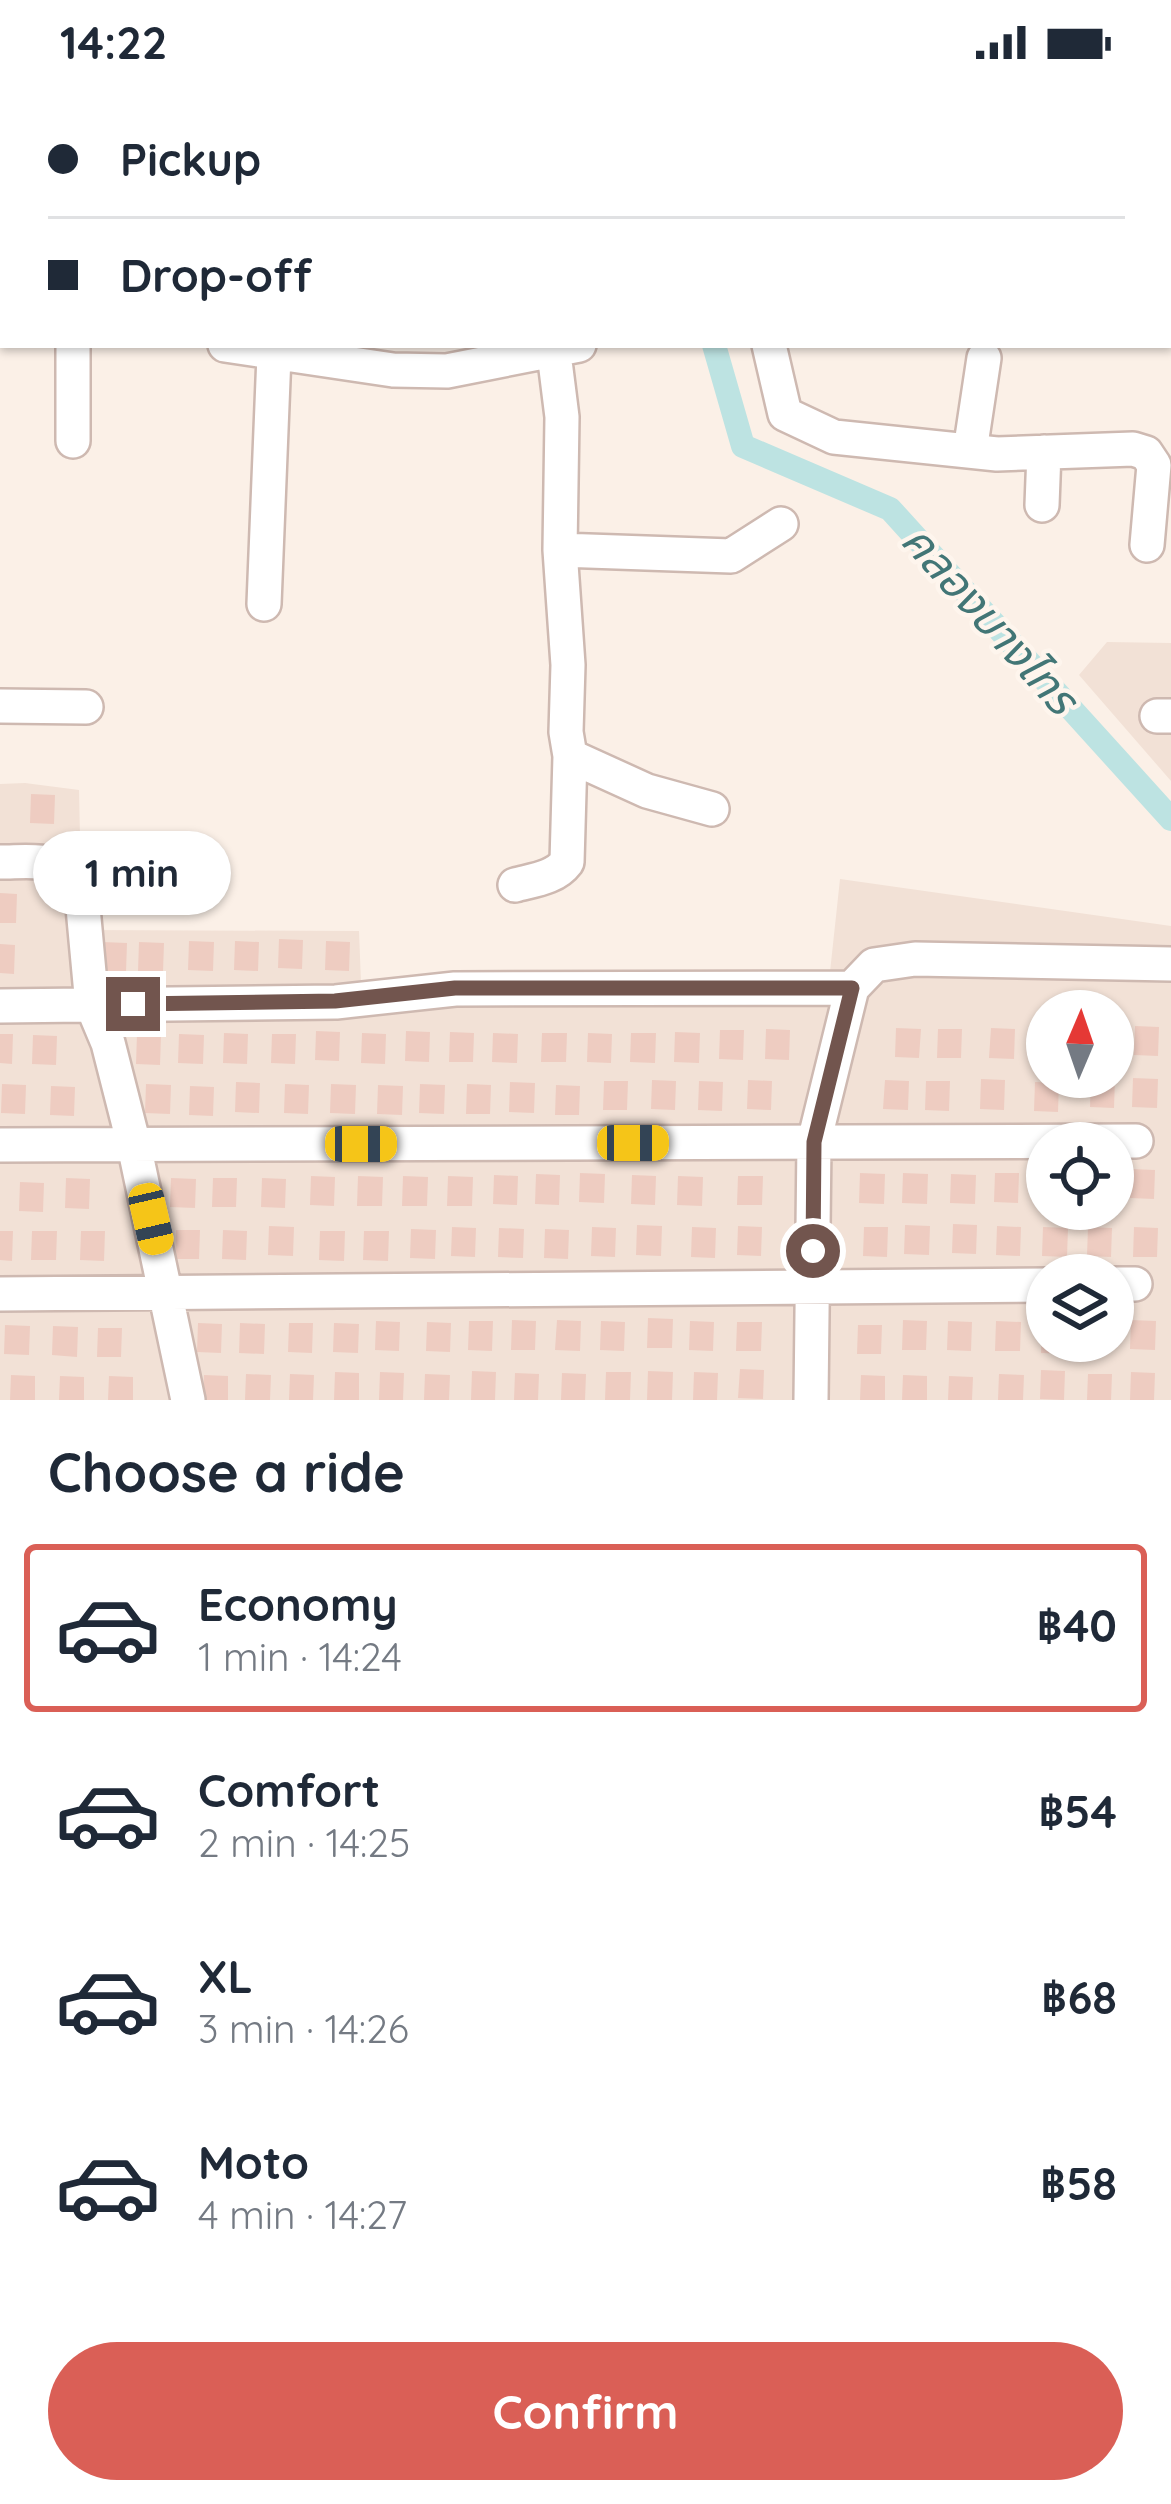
<!DOCTYPE html>
<html lang="en">
<head>
<meta charset="utf-8">
<style>
  body { margin:0; font-family:Quicksand,"Noto Sans Thai",sans-serif; background:#f6f6f7; color:#1f2937; height:100vh; display:flex; flex-direction:column; font-size:45px; white-space:nowrap }
  * { box-sizing:border-box; margin:0 }
  p { font-size:39px; color:#747a83 }
  .icon { flex:none; width:66px; height:66px; fill:none; stroke:currentColor; stroke-width:2; stroke-linecap:round; stroke-linejoin:round }
  .map { position:relative; height:1316px; overflow:hidden }
  .drawer { display:flex; flex-direction:column; background:#fff; flex:1 }
  .drawer>* { flex:none }
  .guide { position:absolute; left:0px; top:0px; width:1173px; height:264px; box-shadow:0 3px 9px #0004; display:grid; align-content:center; height:264px; padding:0 48px; background:#fff }
  .needle { width:78px; rotate:2deg }
  .controls { position:absolute; left:1026px; top:906px; display:grid; gap:24px }
  .controls a { display:grid; place-items:center; width:108px; height:108px; border-radius:50%; background:#fff; box-shadow:0 3px 9px #0004; font-size:60px }
  .end { position:absolute; width:54px; height:54px; margin:-27px; border:15px solid #72554e; background:#fff; box-shadow:0 0 0 6px #fff }
  .from { border-radius:50% }
  .bubble { position:absolute; height:84px; border-radius:42px; background:#fff; box-shadow:0 3px 9px #0004; font-size:39px; font-weight:700; line-height:84px; text-align:center }
  .car { position:absolute; width:36px; height:72px; margin:-36px -18px; border-radius:15px; box-shadow:0 0 9px 3px #0007; background:linear-gradient(#f5c518 24%,#345 0 40%,#f5c518 0 76%,#345 0 86%,#f5c518 0) }
  .guide b { display:flex; align-items:center; gap:42px; height:114px; font-size:45px }
  .guide b+b { border-top:3px solid #e0e1e3 }
  .guide i { width:30px; height:30px; background:#1f2937 }
  ul { padding:0; list-style:none }
  li { display:flex; align-items:center; gap:36px; height:168px; margin:0 24px 18px; padding:0 24px; border:6px solid transparent; border-radius:12px }
  li div { flex:1 }
  li b { display:block; font-size:45px }
  li em { font-style:normal; font-weight:700 }
  li.active { border-color:#da5f56 }
  li>.icon { width:108px; height:108px; stroke-width:1.5 }
  h2 { padding:0 48px; font-size:54px; line-height:144px }
  .cta { display:flex; gap:24px; margin-top:auto; padding:24px 48px }
  .cta a { flex:1; height:138px; border-radius:72px; background:#da5f56; color:#fff; font-size:48px; font-weight:700; line-height:138px; text-align:center }
  .status { display:flex; justify-content:space-between; align-items:center; height:84px; padding:0 60px; background:#fff; direction:ltr }
  .status svg { height:33px; fill:currentColor }
  .map>svg:first-child { display:block }
  .residential { fill:#f2e1d6; fill-rule:evenodd }
  .lines { fill:none; stroke-linecap:round; stroke-linejoin:round }
  .canal { stroke:#bde3e2; stroke-width:24 }
  .building { fill:#eeccc1 }
  .minor-casing { stroke:#ceb9b1; stroke-width:38 }
  .minor { stroke:#fff; stroke-width:33 }
  .route { stroke:#72554e; stroke-width:15 }
  .labels { text-anchor:middle; stroke-width:9; stroke-linejoin:round; paint-order:stroke }
  .water-label { font-size:45px; font-style:italic; fill:#427676; stroke:#fef5ed }
</style>
</head>
<body>
<div class="status"><b>14:22</b><svg viewBox="0 0 49 12"><path d="M0 12V9h3v3zM5 12V6h3v6zM10 12V3h3v9zM15 12V0h3v12zM26 1h20v11H26zM47 4h2v5h-2z"/></svg></div>
<div class="map">
<svg width="1171" height="1316" viewBox="0 0 1171 1316">
  <rect width="100%" height="100%" fill="#fbf0e7"/>
  <!-- residential -->
  <path class="residential" d="M932,0H1171V131L1170,3H931Z
    M1107,558L1171,559V697L1079,591Z
    M25,699L79,706L82,846L359,847L361,899L454,887L830,888L840,795L1171,842V1316H0V700ZM1047,927H1113V993H1047ZM1047,1059H1113V1125H1047ZM1047,1191H1113V1257H1047Z"/>
  <g class="lines">
    <!-- canal -->
    <path class="canal" d="M628,0L629,3
      M714,261L743,362L890,425L1171,735"/>
  </g>
  <!-- building -->
  <path class="building" d="M31,710L55,711L54,740L30,739Z
    M0,809L17,810L16,839H0Z
    M279,855L303,856L302,885L278,884Z
    M189,857L214,858L213,887L188,886Z
    M235,857L259,858L258,887L234,886Z
    M326,857L350,858L349,887L325,886Z
    M102,858L127,859L126,888L101,887Z
    M139,858L164,859L163,888L138,887Z
    M0,860L15,861L14,890L0,889Z
    M1135,942L1159,943L1158,972L1134,971Z
    M896,944L921,945L919,974L895,973Z
    M991,944L1015,945L1014,975L989,974Z
    M766,945L790,946L789,976L765,975Z
    M938,945H962L961,974H937Z
    M720,946H744L743,976L719,975Z
    M316,947L340,948L339,977L315,976Z
    M406,947L430,948L429,978L405,977Z
    M450,948L474,949L473,978H449Z
    M675,948L700,949L699,979L674,978Z
    M224,949L248,950L247,980L223,979Z
    M362,949L386,950L385,980L361,979Z
    M493,949L518,950L517,979L492,978Z
    M542,949H567L566,978H541Z
    M588,949L612,950L611,979L587,978Z
    M631,949H656L655,979L630,978Z
    M0,950H13L12,980L0,979Z
    M137,950L161,951L160,981L136,980Z
    M179,950L204,951L203,980L178,979Z
    M272,950H296L295,980L271,979Z
    M33,951L57,952L56,981L32,980Z
    M1091,994H1115L1114,1024L1090,1023Z
    M1133,994L1158,995L1157,1024L1132,1023Z
    M981,995L1005,996L1004,1026L980,1025Z
    M652,996L676,997L675,1026L651,1025Z
    M748,996L772,997L771,1026L747,1025Z
    M885,996L909,997L908,1026L883,1025Z
    M604,997H628L627,1026H603Z
    M699,997L723,998L722,1027L698,1026Z
    M926,997H950L949,1027L925,1026Z
    M236,998L260,999L259,1029L235,1028Z
    M510,998L535,999L534,1029L509,1028Z
    M1035,998L1059,999L1058,1028L1034,1027Z
    M2,1000L26,1001L25,1030L1,1029Z
    M146,1000L171,1001L170,1030L145,1029Z
    M285,1000L309,1001L308,1030L284,1029Z
    M331,1000L356,1001L355,1030L330,1029Z
    M420,1000L445,1001L444,1030L419,1029Z
    M467,1000L491,1001L490,1030H466Z
    M378,1001L403,1002L402,1031L377,1030Z
    M556,1001L580,1002L579,1031H555Z
    M51,1002L75,1003L74,1032L50,1031Z
    M190,1002L214,1003L213,1032L189,1031Z
    M1131,1085L1155,1086L1154,1115L1130,1114Z
    M580,1089L605,1090L604,1119L579,1118Z
    M860,1089L885,1090L884,1120L859,1119Z
    M903,1089L928,1090L927,1120L902,1119Z
    M995,1089H1019L1018,1119L994,1118Z
    M536,1090L560,1091L559,1121L535,1120Z
    M951,1090L976,1091L975,1120L950,1119Z
    M494,1091L518,1092L517,1121L493,1120Z
    M632,1091L656,1092L655,1121L631,1120Z
    M311,1092L335,1093L334,1122L310,1121Z
    M358,1092L383,1093L382,1122H357Z
    M403,1092L428,1093L427,1122H402Z
    M448,1092L473,1093L472,1122H447Z
    M678,1092L703,1093L702,1122L677,1121Z
    M738,1092H763L762,1121H737Z
    M66,1094L90,1095L89,1125L65,1124Z
    M171,1094L196,1095L195,1124L170,1123Z
    M213,1094H237L236,1123H212Z
    M262,1094L286,1095L285,1124L261,1123Z
    M20,1098L44,1099L43,1128L19,1127Z
    M953,1140L977,1141L976,1170L952,1169Z
    M637,1141L662,1142L661,1172L636,1171Z
    M905,1141L930,1142L929,1171L904,1170Z
    M269,1142L294,1143L293,1172L268,1171Z
    M738,1142L762,1143L761,1172L737,1171Z
    M997,1142L1021,1143L1020,1172L996,1171Z
    M452,1143L476,1144L475,1173L451,1172Z
    M592,1143L616,1144L615,1173L591,1172Z
    M692,1143L716,1144L715,1174L691,1173Z
    M864,1143H888L887,1173L863,1172Z
    M1043,1143L1068,1144L1067,1173L1042,1172Z
    M1088,1143L1112,1144L1111,1173L1087,1172Z
    M1134,1143L1158,1144L1157,1173H1133Z
    M499,1144L524,1145L523,1174L498,1173Z
    M411,1145L436,1146L435,1175L410,1174Z
    M545,1145L569,1146L568,1175L544,1174Z
    M176,1146H200L199,1175H175Z
    M223,1146L247,1147L246,1176L222,1175Z
    M0,1147H13L12,1177L0,1176Z
    M32,1147H57L56,1176H31Z
    M81,1147H105L104,1177L80,1176Z
    M320,1147H345L344,1177L319,1176Z
    M364,1147H389L388,1177L363,1176Z
    M648,1234L673,1235L672,1264H647Z
    M512,1236L536,1237L535,1266H511Z
    M557,1236L581,1237L580,1267L555,1266Z
    M903,1236L927,1237L926,1266H902Z
    M1131,1236L1156,1237L1155,1266L1130,1265Z
    M376,1237L400,1238L399,1267L375,1266Z
    M469,1237H493L492,1267L468,1266Z
    M601,1237L625,1238L624,1267L600,1266Z
    M690,1237L714,1238L713,1267L689,1266Z
    M948,1237L972,1238L971,1267L947,1266Z
    M996,1237L1021,1238L1020,1267H995Z
    M427,1238L451,1239L450,1268L426,1267Z
    M737,1238H762L761,1267H736Z
    M198,1239L222,1240L221,1269L197,1268Z
    M240,1239L265,1240L264,1270L239,1269Z
    M289,1239H313L312,1269L288,1268Z
    M334,1239L359,1240L358,1269L333,1268Z
    M1042,1239L1047,1240V1257H1066L1065,1270L1041,1269Z
    M5,1241L30,1242L29,1271L4,1270Z
    M858,1241H882L881,1270H857Z
    M53,1242L78,1243L77,1273L52,1271Z
    M98,1244H122L121,1273H97Z
    M1085,1257H1109V1267L1085,1266Z
    M740,1285L764,1286L763,1315L738,1314Z
    M1041,1286L1065,1287L1064,1316L1040,1315Z
    M472,1287L496,1288L495,1316H471Z
    M648,1287L673,1288L672,1316H647Z
    M335,1288L359,1289V1316H334Z
    M380,1288L404,1289L403,1316H379Z
    M606,1288H631L630,1316H605Z
    M694,1288L718,1289L717,1316H693Z
    M1131,1288L1155,1289L1154,1316H1130Z
    M515,1289L539,1290L538,1316H514Z
    M562,1289L586,1290L585,1316H561Z
    M246,1290L271,1291L270,1316H245Z
    M290,1290L314,1291L313,1316H289Z
    M425,1290L450,1291L449,1316H424Z
    M999,1290L1024,1291L1023,1316H998Z
    M1088,1290H1112L1111,1316H1087Z
    M11,1291L35,1292V1316H10Z
    M204,1291L228,1292V1316H203Z
    M861,1291L885,1292V1316H860Z
    M903,1291L927,1292V1316H902Z
    M60,1292L84,1293V1316H59Z
    M109,1292L133,1293V1316H108Z
    M949,1292L973,1293L972,1316H948Z"/>
  <g class="lines">
    <!-- minor casing -->
    <g class="minor-casing">
      <path id="minor" d="M521,0L522,3
        M945,3V0
        M1170,60H1171
        M0,216H3
        M73,261V357
        M225,261L393,286L447,287L579,261
        M553,261L562,333L560,466L568,581L566,648L570,672L647,707L712,725
        M769,261L785,330L834,353L997,370L1133,365L1146,369L1154,381L1147,461
        M970,367L984,274
        M1042,421L1044,368
        M560,466L731,472L781,440
        M264,520L274,271
        M0,622L86,623
        M1157,632H1171
        M0,778C30,778 65,771 81,802L92,921L108,959L134,1061L188,1316
        M515,801C534,796 555,794 567,778L570,672
        M0,922L336,918L455,905L852,904
        M0,1061L1136,1057
        M1113,1200H1135
        M0,1210L1047,1201
        M811,1316L814,1058L852,904L874,881L915,875L1171,880"/>
    </g>
    <!-- minor -->
    <use href="#minor" class="minor"/>
  </g>
  <g class="lines">
    <!-- route -->
    <path class="route" d="M133,920L335,917L455,904H852L814,1058L813,1167"/>
  </g>
  <g class="labels">
    <!-- water labels -->
    <g class="water-label">
      <text transform="translate(990 535) rotate(48)" y="16">คลองบางไทร</text>
    </g>
  </g>
</svg>
<div class="controls">
<a><svg class="needle" viewBox="-14 -14 28 28"><path d="M0-13l5 13h-10z" fill="#e53935"/><path d="M0 13l5-13h-10z" fill="#747a83"/></svg></a>
<a><svg class="icon" aria-label="locate" viewBox="0 0 24 24"><circle cx="12" cy="12" r="6"/><path d="M12 2v4M12 18v4M2 12h4M18 12h4"/></svg></a>
<a><svg class="icon" aria-label="layers" viewBox="0 0 24 24"><path d="M12 4l9 5-9 5-9-5zM3 14l9 5 9-5"/></svg></a>
</div>
<i class="end from" style="left:813px;top:1167px"></i>
<i class="end" style="left:133px;top:920px"></i>
<div class="bubble" style="left:33px;top:747px;width:198px">1 min</div>
<i class="car" style="left:633px;top:1059px;rotate:90deg"></i>
<i class="car" style="left:361px;top:1060px;rotate:90deg"></i>
<i class="car" style="left:151px;top:1135px;rotate:167deg"></i>
<div class="guide">
<b><i class="from"></i>Pickup</b>
<b><i></i>Drop-off</b>
</div>
</div>
<section class="drawer">
<h2>Choose a ride</h2>
<ul>
<li class="active"><svg class="icon" aria-label="car" viewBox="0 0 24 24"><path d="M5 17H2v-5l4-1 3-4h7l3 4 3 1v5h-3M9 17h6M6 11h13"/><circle cx="7" cy="17" r="2"/><circle cx="17" cy="17" r="2"/></svg><div><b>Economy</b><p>1 min · 14:24</p></div><em>฿40</em></li>
<li><svg class="icon" aria-label="car" viewBox="0 0 24 24"><path d="M5 17H2v-5l4-1 3-4h7l3 4 3 1v5h-3M9 17h6M6 11h13"/><circle cx="7" cy="17" r="2"/><circle cx="17" cy="17" r="2"/></svg><div><b>Comfort</b><p>2 min · 14:25</p></div><em>฿54</em></li>
<li><svg class="icon" aria-label="car" viewBox="0 0 24 24"><path d="M5 17H2v-5l4-1 3-4h7l3 4 3 1v5h-3M9 17h6M6 11h13"/><circle cx="7" cy="17" r="2"/><circle cx="17" cy="17" r="2"/></svg><div><b>XL</b><p>3 min · 14:26</p></div><em>฿68</em></li>
<li><svg class="icon" aria-label="car" viewBox="0 0 24 24"><path d="M5 17H2v-5l4-1 3-4h7l3 4 3 1v5h-3M9 17h6M6 11h13"/><circle cx="7" cy="17" r="2"/><circle cx="17" cy="17" r="2"/></svg><div><b>Moto</b><p>4 min · 14:27</p></div><em>฿58</em></li>
</ul>
<div class="cta"><a>Confirm</a></div>
</section>
</body>
</html>
